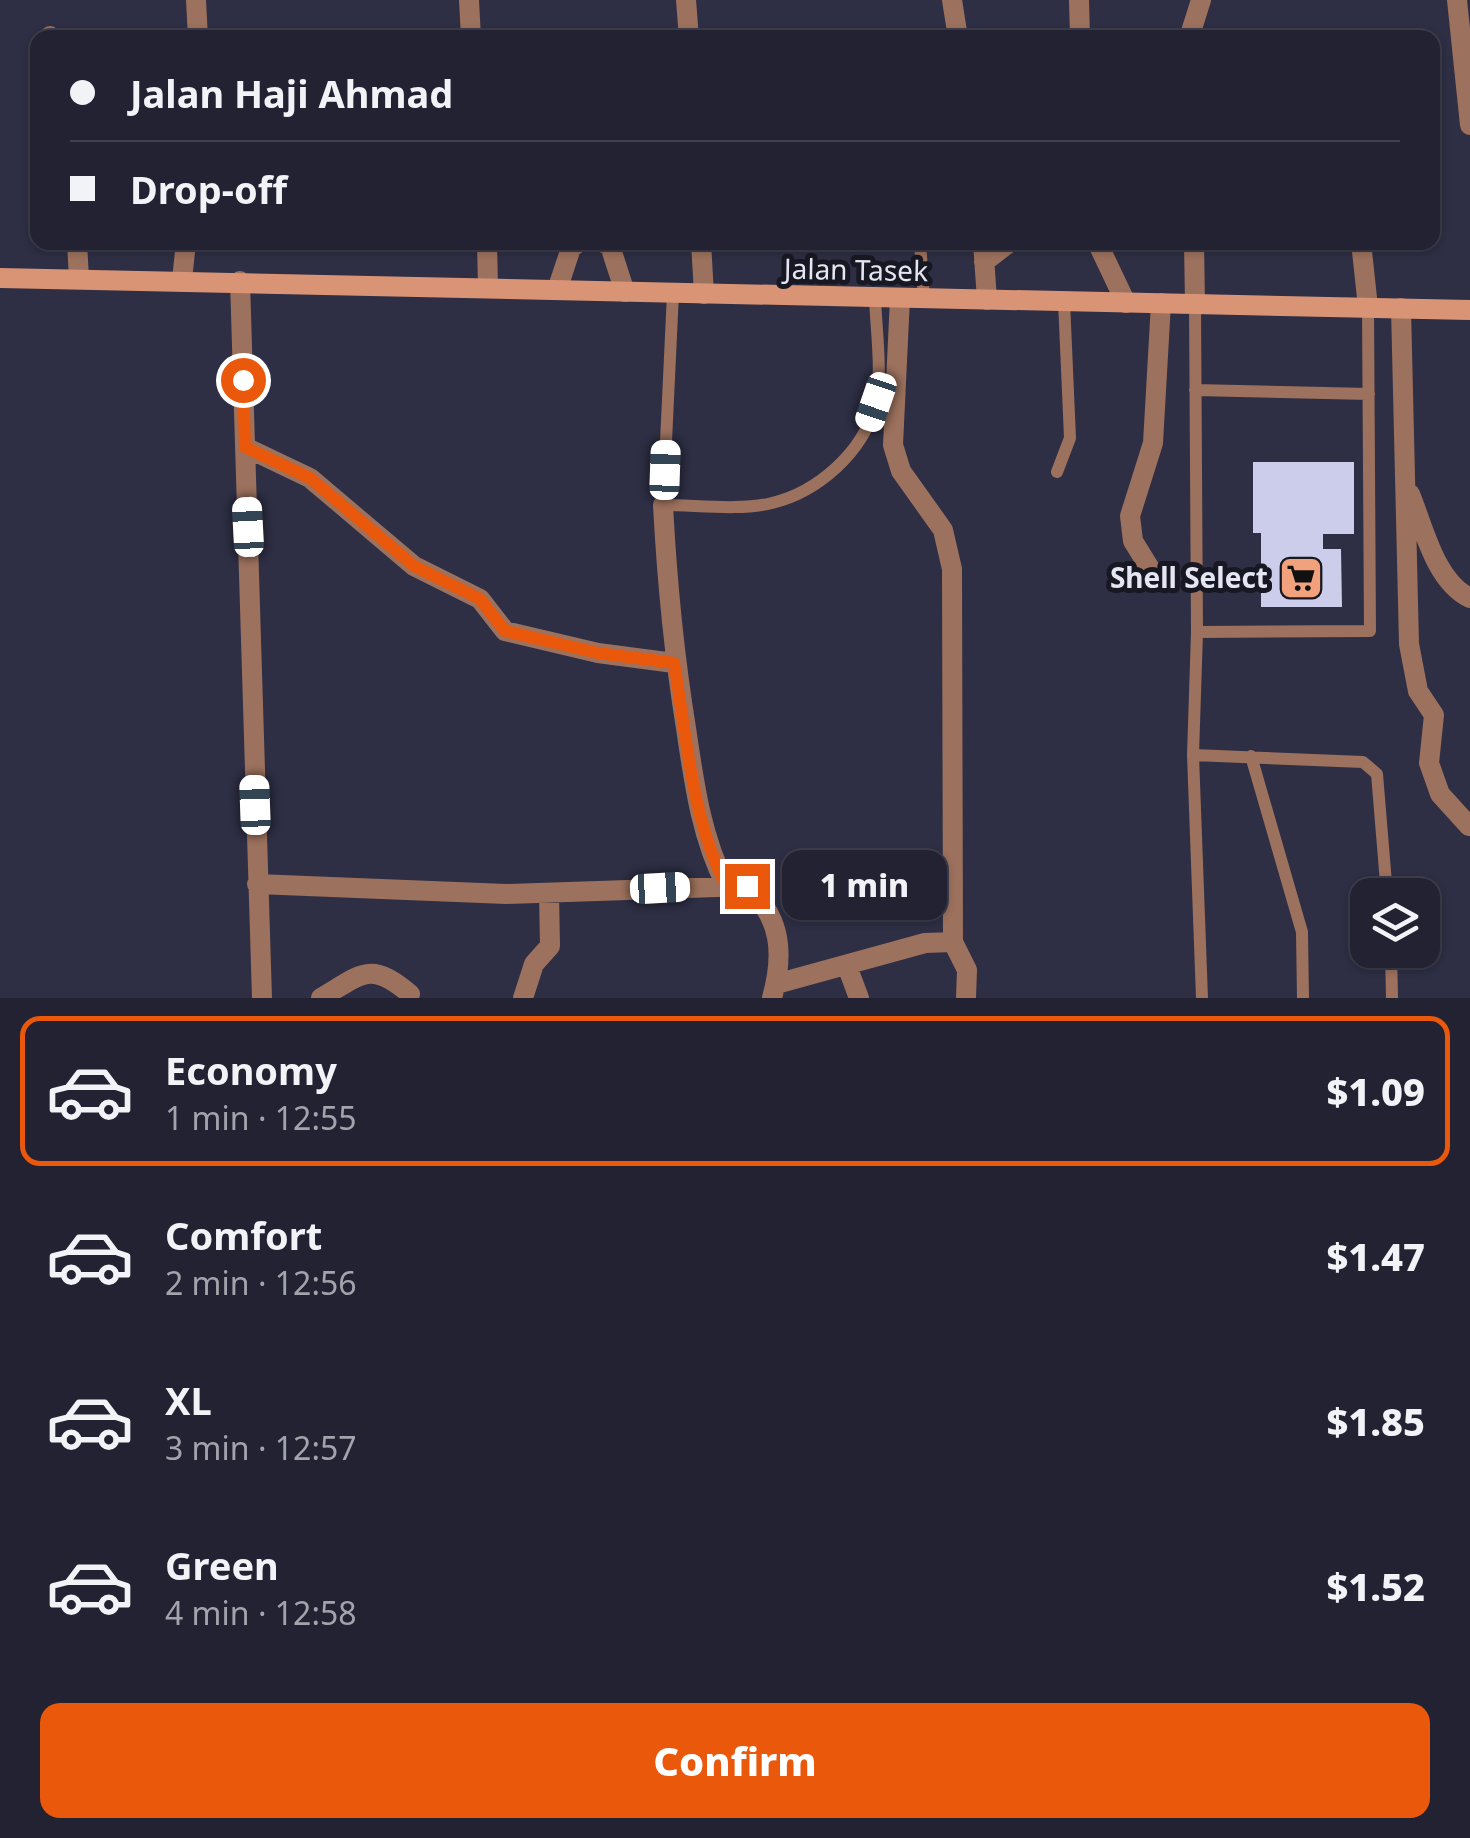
<!DOCTYPE html>
<html lang="en">
<head>
<meta charset="utf-8">
<style>
  body { margin:0; font-family:"Noto Sans",sans-serif; background:#2e2f3f; color:#f1f3f6; height:100vh; display:flex; flex-direction:column; font-size:38px; white-space:nowrap }
  * { box-sizing:border-box; margin:0 }
  p { font-size:32px; color:#a2a4ac }
  .icon { flex:none; width:55px; height:55px; fill:none; stroke:currentColor; stroke-width:2; stroke-linecap:round; stroke-linejoin:round }
  .map { position:relative; height:998px; overflow:hidden }
  .details { display:flex; flex-direction:column; background:#223; flex:1 }
  .details>* { flex:none }
  .hud { position:absolute; left:30px; top:30px; width:1410px; height:220px; border-radius:20px; box-shadow:0 2px 8px #0004,0 0 0 2px #3f3f4e; display:grid; align-content:center; height:220px; padding:0 40px; background:#223 }
  .fabs { position:absolute; left:1350px; top:878px; display:grid; gap:20px }
  .fabs a { display:grid; place-items:center; width:90px; height:90px; border-radius:20px; background:#223; box-shadow:0 2px 8px #0004,0 0 0 2px #3f3f4e; font-size:50px }
  .end { position:absolute; width:45px; height:45px; margin:-22px; border:12px solid #ea580c; background:#fff; box-shadow:0 0 0 5px #fff }
  .from { border-radius:50% }
  .bubble { position:absolute; height:70px; border-radius:20px; background:#223; box-shadow:0 2px 8px #0004,0 0 0 2px #3f3f4e; font-size:32px; font-weight:800; line-height:70px; text-align:center }
  .car { position:absolute; width:30px; height:60px; margin:-30px -15px; border-radius:12px; box-shadow:0 0 8px 2px #0007; background:linear-gradient(#fff 24%,#345 0 40%,#fff 0 76%,#345 0 86%,#fff 0) }
  .hud b { display:flex; align-items:center; gap:35px; height:95px; font-size:38px }
  .hud b+b { border-top:2px solid #3f3f4e }
  .hud i { width:25px; height:25px; background:#f1f3f6 }
  ul { padding:18px 0 0; list-style:none }
  li { display:flex; align-items:center; gap:30px; height:150px; margin:0 20px 15px; padding:0 20px; border:5px solid transparent; border-radius:20px }
  li div { flex:1 }
  li b { display:block; font-size:38px }
  li em { font-style:normal; font-weight:800 }
  li.selected { border-color:#ea580c }
  li>.icon { width:90px; height:90px; stroke-width:1.5 }
  .action { display:flex; gap:20px; margin-top:auto; padding:20px 40px }
  .action a { flex:1; height:115px; border-radius:20px; background:#ea580c; color:#fff; font-size:40px; font-weight:800; line-height:115px; text-align:center }
  .map>svg:first-child { display:block }
  .building { fill:#cbcdea }
  .lines { fill:none; stroke-linecap:round; stroke-linejoin:round }
  .service { stroke:#9c715d; stroke-width:12 }
  .minor { stroke:#9c715d; stroke-width:20 }
  .secondary { stroke:#d99475; stroke-width:20 }
  .route { stroke:#ea580c; stroke-width:12 }
  .labels { text-anchor:middle; stroke-width:10; stroke-linejoin:round; paint-order:stroke }
  .street-label { font-size:28px; fill:#e4e6f4; stroke:#171822 }
  .poi-label { font-size:28px; font-weight:bold; fill:#e4e6f4; stroke:#171822; text-anchor:end }
</style>
</head>
<body>
<div class="map">
<svg width="1470" height="998" viewBox="0 0 1470 998">
  <rect width="100%" height="100%" fill="#2e2e44"/>
  <!-- building -->
  <path class="building" d="M1253,462H1354V534H1323V549H1341L1342,607H1261V533H1253Z"/>
  <g class="lines">
    <!-- service -->
    <path class="service" d="M920,242L924,299
      M673,293L663,505C697,505 739,511 772,503C818,492 863,452 875,406C883,373 876,331 875,297
      M1195,304L1197,632L1370,631L1368,307
      M1195,390L1369,394
      M1057,472L1070,438L1064,301
      M1197,632L1193,755L1202,998
      M1193,755L1363,762L1377,774L1387,895
      M1251,756L1302,932L1303,998
      M1391,950L1392,998"/>
    <!-- minor -->
    <path class="minor" d="M196,0L198,38
      M469,0L471,38
      M686,0L689,38
      M952,0L958,38
      M1079,0L1080,38
      M1457,0L1470,125
      M50,36V38
      M1189,38L1201,0
      M77,242L79,279
      M487,242L488,288
      M602,242L610,246L625,292
      M701,242L704,294
      M983,242L987,300
      M1097,242L1126,303
      M1194,242L1195,304
      M1361,242L1368,307
      M984,262L1010,242
      M182,280L186,242
      M240,281L262,998
      M557,290L571,248L579,242
      M900,298L893,445L901,471L943,530L952,569L953,942
      M1401,308L1409,644L1418,691L1434,715L1429,763L1440,794L1469,826
      M245,447L310,478L414,566L480,599L505,631L598,653L674,663
      M1410,494C1424,528 1435,581 1470,598
      M663,505C667,581 674,654 686,728C694,782 701,837 726,885
      M1154,575L1133,541L1130,516L1153,443L1161,303
      M257,884L506,894L747,886C782,919 784,954 772,998
      M847,966L859,998
      M776,984L925,943L953,942L967,970L966,998
      M321,998C362,974 370,960 410,994
      M523,998L534,964L550,946L549,893"/>
    <!-- secondary -->
    <path class="secondary" d="M0,278L1470,310"/>
  </g>
  <g class="lines">
    <!-- route -->
    <path class="route" d="M243,380L245,447L310,478L414,566L480,599L505,631L598,653L674,663C687,736 691,818 726,885L747,886"/>
  </g>
  <!-- icons -->
  <defs>
    <g id="supermarket-square" transform="scale(2.25)"><rect x="-9" y="-9" width="18" height="18" rx="4" fill="#f1a17c" stroke="#171822"/><path d="M-6-5.5h2.5l.6 2H6L4.5 2H-2.5L-4.4-4H-6ZM-1.5 3.2a1.3 1.3 0 1 0 .1 0ZM3 3.2a1.3 1.3 0 1 0 .1 0Z" fill="#111"/></g>
  </defs>
  <g fill-rule="evenodd">
    <use href="#supermarket-square" x="1301" y="578"/>
  </g>
  <g class="labels">
    <!-- street labels -->
    <g class="street-label">
      <text transform="translate(856 270) rotate(1)" y="10">Jalan Tasek</text>
    </g>
    <!-- poi labels -->
    <g class="poi-label">
      <text x="1268" y="588">Shell Select</text>
    </g>
  </g>
</svg>
<div class="fabs">
<a><svg class="icon" aria-label="layers" viewBox="0 0 24 24"><path d="M12 4l9 5-9 5-9-5zM3 14l9 5 9-5"/></svg></a>
</div>
<i class="end from" style="left:243px;top:380px"></i>
<i class="end" style="left:747px;top:886px"></i>
<div class="bubble" style="left:782px;top:850px;width:165px">1 min</div>
<i class="car" style="left:876px;top:402px;rotate:199deg"></i>
<i class="car" style="left:665px;top:470px;rotate:2deg"></i>
<i class="car" style="left:248px;top:527px;rotate:357deg"></i>
<i class="car" style="left:255px;top:805px;rotate:358deg"></i>
<i class="car" style="left:660px;top:888px;rotate:87deg"></i>
<div class="hud">
<b><i class="from"></i>Jalan Haji Ahmad</b>
<b><i></i>Drop-off</b>
</div>
</div>
<section class="details">
<ul>
<li class="selected"><svg class="icon" aria-label="car" viewBox="0 0 24 24"><path d="M5 17H2v-5l4-1 3-4h7l3 4 3 1v5h-3M9 17h6M6 11h13"/><circle cx="7" cy="17" r="2"/><circle cx="17" cy="17" r="2"/></svg><div><b>Economy</b><p>1 min · 12:55</p></div><em>$1.09</em></li>
<li><svg class="icon" aria-label="car" viewBox="0 0 24 24"><path d="M5 17H2v-5l4-1 3-4h7l3 4 3 1v5h-3M9 17h6M6 11h13"/><circle cx="7" cy="17" r="2"/><circle cx="17" cy="17" r="2"/></svg><div><b>Comfort</b><p>2 min · 12:56</p></div><em>$1.47</em></li>
<li><svg class="icon" aria-label="car" viewBox="0 0 24 24"><path d="M5 17H2v-5l4-1 3-4h7l3 4 3 1v5h-3M9 17h6M6 11h13"/><circle cx="7" cy="17" r="2"/><circle cx="17" cy="17" r="2"/></svg><div><b>XL</b><p>3 min · 12:57</p></div><em>$1.85</em></li>
<li><svg class="icon" aria-label="car" viewBox="0 0 24 24"><path d="M5 17H2v-5l4-1 3-4h7l3 4 3 1v5h-3M9 17h6M6 11h13"/><circle cx="7" cy="17" r="2"/><circle cx="17" cy="17" r="2"/></svg><div><b>Green</b><p>4 min · 12:58</p></div><em>$1.52</em></li>
</ul>
<div class="action"><a>Confirm</a></div>
</section>
</body>
</html>
